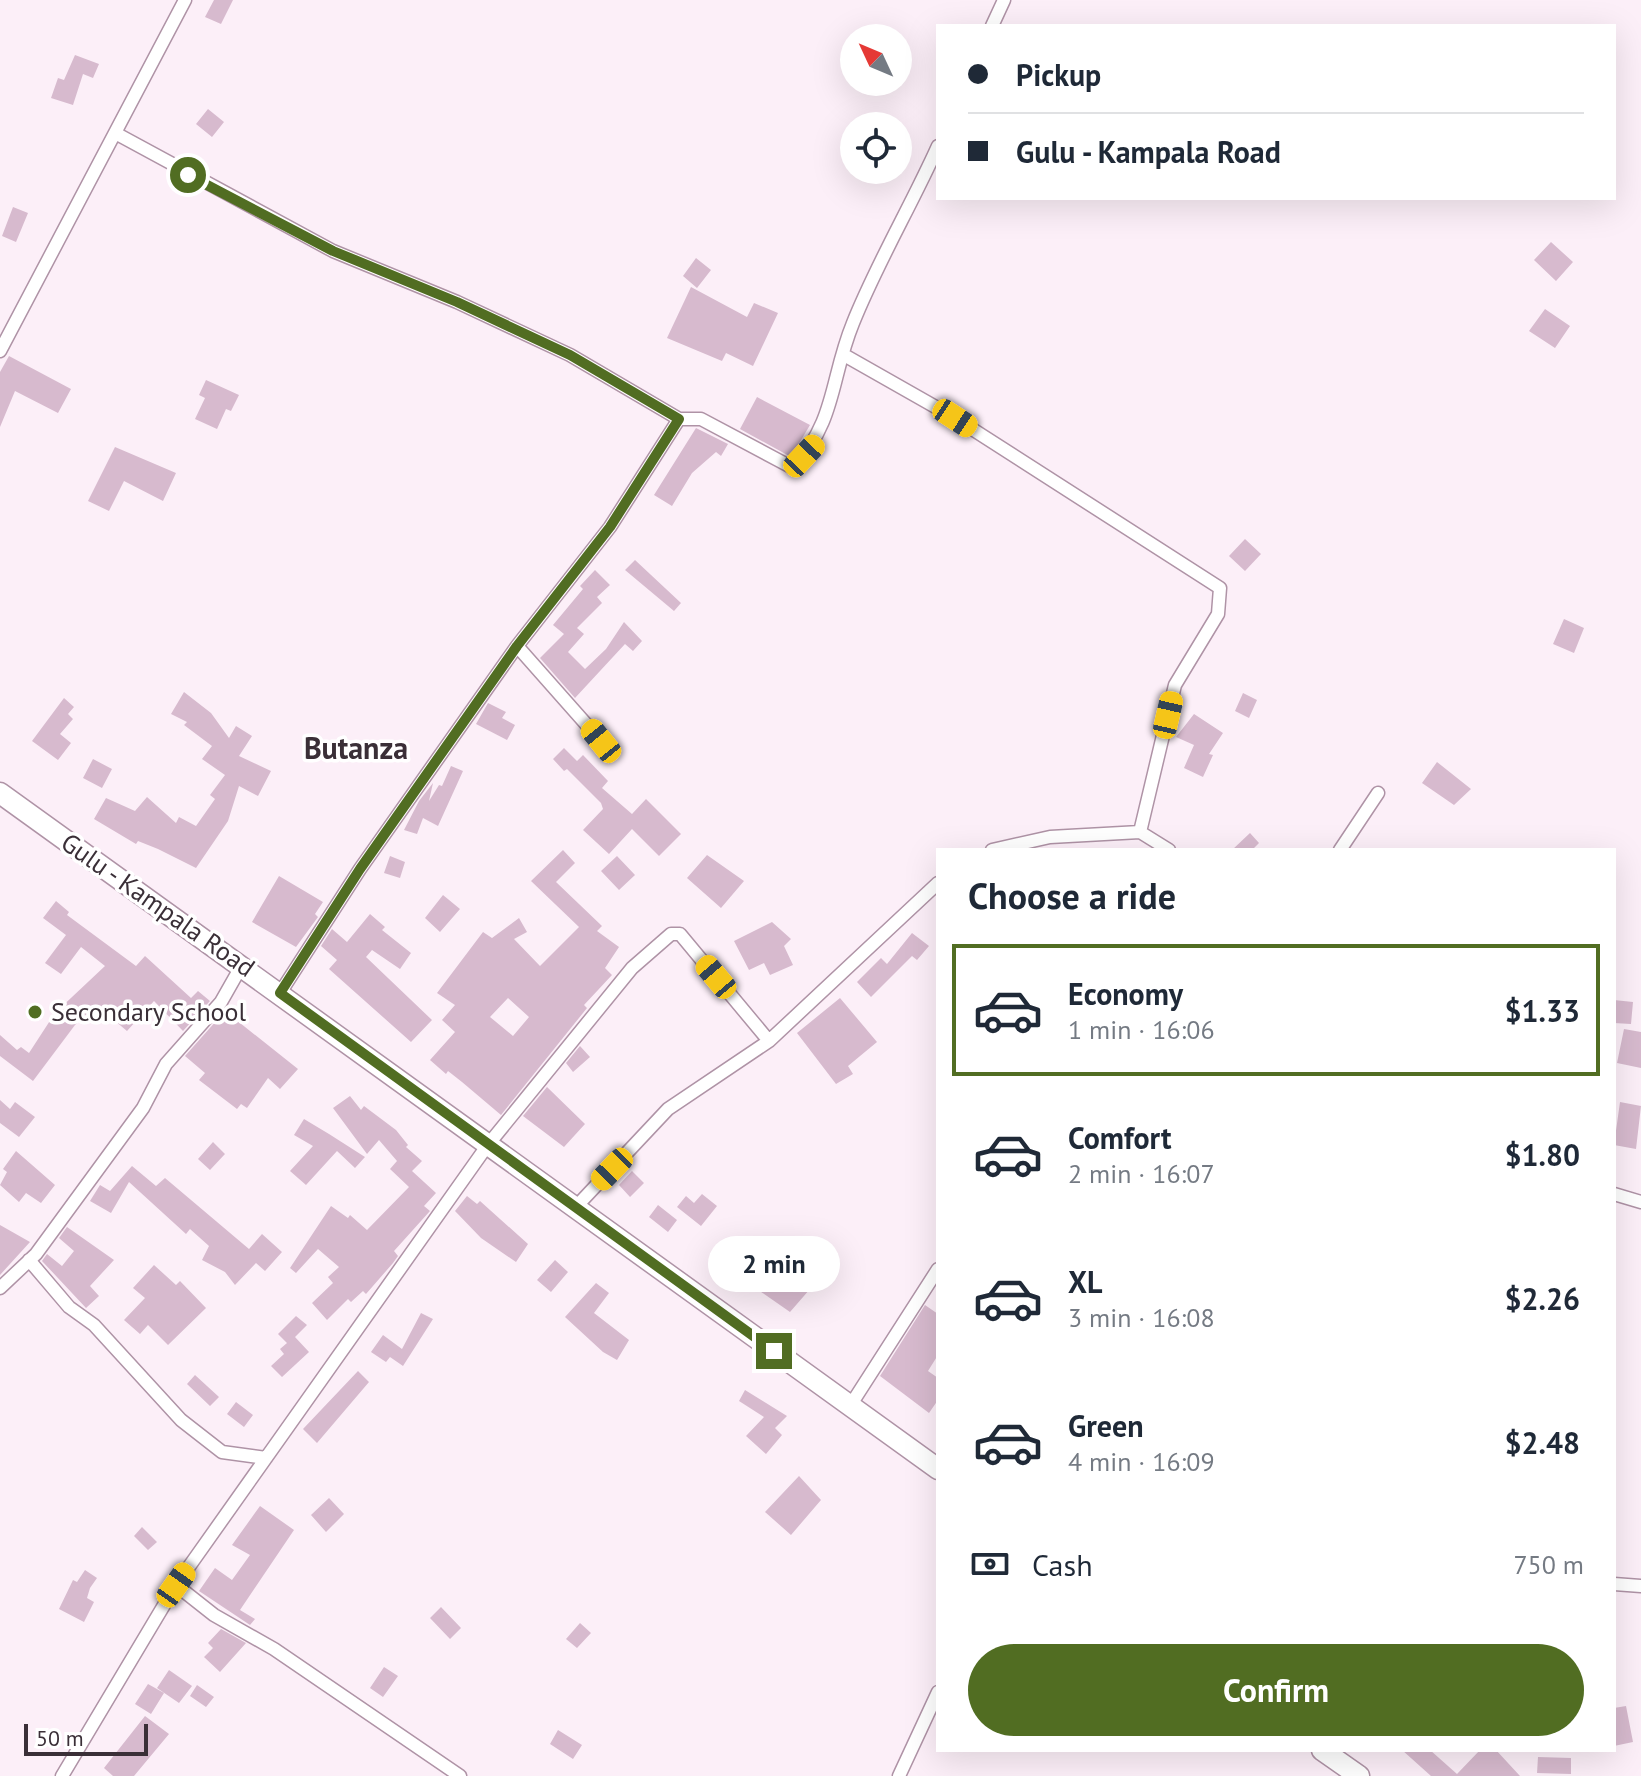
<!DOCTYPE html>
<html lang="en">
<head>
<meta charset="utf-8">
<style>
  body { margin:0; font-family:"PT Sans",sans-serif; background:#f2f2f3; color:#1f2937; height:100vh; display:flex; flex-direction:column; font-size:30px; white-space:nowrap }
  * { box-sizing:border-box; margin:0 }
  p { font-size:26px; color:#747a83 }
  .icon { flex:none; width:44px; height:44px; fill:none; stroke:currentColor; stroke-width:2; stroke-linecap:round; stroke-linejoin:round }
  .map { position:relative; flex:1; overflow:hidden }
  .drawer { position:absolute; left:936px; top:848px; width:680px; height:904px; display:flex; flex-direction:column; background:#fff; border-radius:0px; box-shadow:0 8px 32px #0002 }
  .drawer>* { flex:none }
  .guide { position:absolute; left:936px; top:24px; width:680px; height:176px; border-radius:0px; box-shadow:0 8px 32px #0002; display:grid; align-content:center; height:176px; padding:0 32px; background:#fff }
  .needle { width:52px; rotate:314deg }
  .buttons { position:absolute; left:840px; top:24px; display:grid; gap:16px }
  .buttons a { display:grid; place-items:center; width:72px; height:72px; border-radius:50%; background:#fff; box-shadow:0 8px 32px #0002; font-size:40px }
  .scale { position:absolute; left:24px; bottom:20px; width:124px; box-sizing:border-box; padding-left:8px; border:4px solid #3a2f37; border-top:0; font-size:22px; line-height:28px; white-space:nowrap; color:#3a2f37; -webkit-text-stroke:6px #fff; paint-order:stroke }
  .end { position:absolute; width:36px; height:36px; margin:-18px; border:10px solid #516d22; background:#fff; box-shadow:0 0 0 4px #fff }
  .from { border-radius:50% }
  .bubble { position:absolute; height:56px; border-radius:28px; background:#fff; box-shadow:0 8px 32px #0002; font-size:26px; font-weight:700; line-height:56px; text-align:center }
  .car { position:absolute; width:24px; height:48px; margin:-24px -12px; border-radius:10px; box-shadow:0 0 6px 2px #0007; background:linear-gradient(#f5c518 24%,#345 0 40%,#f5c518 0 76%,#345 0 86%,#f5c518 0) }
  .guide b { display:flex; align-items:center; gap:28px; height:76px; font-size:30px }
  .guide b+b { border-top:2px solid #e0e1e3 }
  .guide i { width:20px; height:20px; background:#1f2937 }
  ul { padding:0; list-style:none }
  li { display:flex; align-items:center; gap:24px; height:132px; margin:0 16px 12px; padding:0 16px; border:4px solid transparent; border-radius:0px }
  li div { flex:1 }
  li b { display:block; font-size:30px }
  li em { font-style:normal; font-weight:700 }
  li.selected { border-color:#516d22 }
  li>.icon { width:72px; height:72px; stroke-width:1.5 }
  h2 { padding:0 32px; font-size:36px; line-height:96px }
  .pay { display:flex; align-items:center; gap:20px; height:88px; padding:0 32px; font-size:30px }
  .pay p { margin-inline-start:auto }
  .primary-button { display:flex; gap:16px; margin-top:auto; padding:16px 32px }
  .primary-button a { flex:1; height:92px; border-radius:48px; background:#516d22; color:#fff; font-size:32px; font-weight:700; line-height:92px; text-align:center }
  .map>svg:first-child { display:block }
  .building { fill:#d7bace; fill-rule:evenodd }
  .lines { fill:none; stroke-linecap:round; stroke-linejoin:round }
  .minor-casing { stroke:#af93a6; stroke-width:15 }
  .primary-casing { stroke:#af93a6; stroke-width:23 }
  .minor { stroke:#fff; stroke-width:12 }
  .primary { stroke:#fff; stroke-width:20 }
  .route { stroke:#516d22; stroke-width:10 }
  .poi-dot { fill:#516d22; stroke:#fff; stroke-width:3 }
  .labels { text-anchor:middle; stroke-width:7; stroke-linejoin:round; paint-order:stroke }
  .street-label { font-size:26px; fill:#3a2f37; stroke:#fff }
  .poi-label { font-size:26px; fill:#3a2f37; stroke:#fff; text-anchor:start }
  .quarter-label { font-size:30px; font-weight:bold; fill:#3a2f37; stroke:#fff }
</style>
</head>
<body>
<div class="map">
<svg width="1641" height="1776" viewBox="0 0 1641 1776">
  <rect width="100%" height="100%" fill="#fceff8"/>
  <!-- building -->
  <path class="building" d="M214,0H233L221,24L205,17Z
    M75,55L99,64L93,78L83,74L73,105L51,98L58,78L64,80Z
    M208,109L224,122L212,137L196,124Z
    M13,207L28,213L16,242L2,236Z
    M1551,242L1573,262L1556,281L1534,260Z
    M696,258L711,270L697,288L683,276Z
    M691,287L747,317L754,303L778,313L753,366L726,353L722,361L667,338Z
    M1545,309L1570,326L1555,348L1529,331Z
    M9,356L71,389L58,413L15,391L0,427V372Z
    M206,380L239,395L231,411L226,409L217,429L195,419L205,398L199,395Z
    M757,397L810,425L791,457L740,429Z
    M696,428L728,444L721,456L716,452L692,473L672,506L654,495Z
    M115,447L176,473L163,501L124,481L109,511L88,501Z
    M1245,539L1261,554L1245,571L1229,556Z
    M635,560L681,603L674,611L625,570Z
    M595,570L610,585L597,597L602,603L577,628L584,634L568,652L585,669L606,649L624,622L642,641L633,651L625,644L575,698L540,658L564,634L553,625L583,589L580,586Z
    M1564,619L1584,628L1574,653L1553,644Z
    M184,692L211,713L229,738L236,726L252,736L239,756L271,771L258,796L239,786L228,821L196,868L158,849L138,841L136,844L94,819L106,798L135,811L147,797L176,823L179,817L196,826L215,799L210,795L225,775L202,759L212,746L184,725L187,722L171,714Z
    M1243,693L1257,700L1249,718L1235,711Z
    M64,698L74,707L68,714L73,719L60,734L71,743L58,760L32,741Z
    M488,703L506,712L502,718L515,725L507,740L476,724Z
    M1194,714L1223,733L1209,754L1213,755L1203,777L1184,768L1194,745L1176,737Z
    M564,748L577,761L583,755L608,781L602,788L632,814L646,799L681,834L659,856L632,829L609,854L583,830L603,809L601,803L567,769L564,771L553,759Z
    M93,759L112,769L102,788L83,778Z
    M1437,762L1471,789L1454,805L1422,783Z
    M451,766L463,771L438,826L423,818L417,834L404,830L419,801L433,783L429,801L439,785L442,786Z
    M1250,833L1259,843L1252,850H1232Z
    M563,850L575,863L556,882L602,926L597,931L619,947L605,968L612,975L584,1005L587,1008L501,1115L462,1082L448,1071L446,1074L430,1060L455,1032L442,1020L455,1005L437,993L483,932L492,938L519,918L527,932L514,939L540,966L579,927L531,881ZM508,998L529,1017L513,1036L490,1017Z
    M707,855L744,881L721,908L687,878Z
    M390,856L405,862L400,878L384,873Z
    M617,856L635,875L619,890L601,871Z
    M279,876L323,902L315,914L318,917L296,947L252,922Z
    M443,895L460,909L440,932L425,918Z
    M56,901L69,912L67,915L136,966L145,956L191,998L198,991L210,1001L183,1031L154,1001L127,1031L96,1005L75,1025L33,1081L0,1056V1035L17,1050L21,1047L29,1053L55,1013L105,966L81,947L61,974L45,963L66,935L43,918Z
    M370,914L385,927L382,930L411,953L400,969L372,950L366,957L432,1020L411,1042L329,969L337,960L321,946L332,929L347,942Z
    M772,922L791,939L784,946L793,965L770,975L764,963L749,970L734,941Z
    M912,933L929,946L917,960L912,956L871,997L857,982L881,958L887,964Z
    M840,998L877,1042L848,1066L853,1074L836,1084L797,1033Z
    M1614,1000L1633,1002L1631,1024L1614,1023Z
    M225,1011L298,1069L280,1089L268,1078L247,1108L241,1104L237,1109L199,1080L205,1073L185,1056Z
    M1624,1029L1641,1032V1068L1617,1063Z
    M580,1046L590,1057L573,1072L566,1063Z
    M547,1087L585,1124L564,1147L523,1116Z
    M350,1096L361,1110L364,1106L396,1130L408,1145L406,1147L422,1161L412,1171L436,1193L424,1206L430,1211L394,1251L398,1256L393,1263L366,1294L363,1291L351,1302L348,1299L327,1320L312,1303L333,1283L328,1277L339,1267L318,1249L296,1273L290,1268L331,1206L348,1218L350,1215L367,1230L409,1187L390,1169L397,1161L379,1140L367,1154L333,1108Z
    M0,1100L10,1109L15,1102L35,1117L19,1137L0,1123Z
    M1620,1102L1641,1106L1636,1149L1614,1145Z
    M304,1119L329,1134L365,1157L355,1168L337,1151L306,1185L290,1171L313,1146L294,1135Z
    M213,1142L225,1154L210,1170L198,1159Z
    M16,1151L55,1185L41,1203L26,1193L19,1202L0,1185L7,1172L3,1169Z
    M132,1166L156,1186L165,1178L249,1249L262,1234L282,1252L265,1271L256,1263L235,1285L225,1272L202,1260L209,1246L190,1229L186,1234L129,1182L111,1213L90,1201L100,1185L110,1191Z
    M632,1171L644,1183L630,1197L619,1185Z
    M702,1194L717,1206L701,1226L677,1207L686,1196L694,1203Z
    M467,1196L477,1204L480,1201L528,1244L516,1262L481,1238L455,1211Z
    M658,1205L677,1220L668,1232L649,1217Z
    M0,1225L30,1242L0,1275Z
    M67,1227L114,1260L90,1286L99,1296L86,1308L42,1261L47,1254L62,1266L74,1251L59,1238Z
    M826,1255L836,1269L829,1274H823L815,1263Z
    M555,1260L568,1272L551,1292L537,1280Z
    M154,1265L176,1285L180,1281L206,1308L168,1345L148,1325L140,1334L124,1320L145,1298L133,1288Z
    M767,1269L790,1286L796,1278L810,1289L790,1312L754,1287Z
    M596,1283L609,1293L594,1313L629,1340L617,1360L603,1352L565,1317Z
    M925,1305L938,1314V1355L928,1371L938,1378V1400L929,1413L880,1376Z
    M421,1313L433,1319L403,1366L390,1357L386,1362L371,1352L383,1335L402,1349Z
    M296,1316L307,1325L295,1337L309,1352L282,1377L271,1366L284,1354L280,1349L287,1343L278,1334Z
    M358,1371L369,1382L317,1443L303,1429Z
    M195,1375L219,1397L210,1406L187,1384Z
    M745,1390L787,1416L775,1428L782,1435L766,1454L746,1436L764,1417L739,1401Z
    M236,1402L253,1415L244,1427L227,1414Z
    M799,1476L821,1500L791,1535L765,1512Z
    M329,1498L344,1514L326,1532L311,1515Z
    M260,1506L294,1530L240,1610L255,1619L250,1625L199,1591L215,1568L232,1580L250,1555L232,1545Z
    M142,1527L157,1542L148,1550L134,1536Z
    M85,1570L97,1578L90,1588L87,1598L94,1602L84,1622L59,1609L73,1580L77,1582Z
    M441,1607L461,1628L450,1639L430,1618Z
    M580,1623L591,1633L577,1648L566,1639Z
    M221,1629L246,1643L220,1672L204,1657L213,1648L208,1643Z
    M384,1667L398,1676L383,1697L370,1688Z
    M169,1670L192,1686L179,1703L157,1688Z
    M148,1684L164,1693L151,1714L135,1704Z
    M197,1685L214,1697L206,1707L190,1696Z
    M1626,1706L1633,1742L1614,1746V1708Z
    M145,1716L169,1734L134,1776H113L104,1768Z
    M558,1730L582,1745L573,1759L550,1744Z
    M1402,1750H1430L1457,1774L1480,1750H1496L1520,1776H1431Z
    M1538,1757L1571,1758V1774L1537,1773Z"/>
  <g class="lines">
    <!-- minor casing -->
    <g class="minor-casing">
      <path id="minor" d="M992,26L1004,0
        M117,134L333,251L457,302L570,355L679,419H701L793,468C837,419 830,379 853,323C877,263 911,206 938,146
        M0,351L185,0
        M844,355L955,418L1220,588L1218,614L1175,685L1140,832
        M517,646L601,741
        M992,850L1050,837L1140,832L1169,850
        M1340,850L1378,793
        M280,993L360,869L517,646L610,527L679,419
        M1614,1194L1641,1202
        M574,1209L668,1109L769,1041L938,883
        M29,1260L69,1307L94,1325L181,1420L222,1452L266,1458
        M0,1288L36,1254L143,1108L166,1064L221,1002L242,965
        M850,1406L938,1269
        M1614,1584L1641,1586
        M176,1585L214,1615L274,1649L460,1776
        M62,1776L176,1585L487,1146L632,968L671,934H680L769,1041
        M899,1776L938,1692"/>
    </g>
    <!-- primary casing -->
    <g class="primary-casing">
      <path id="primary" d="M0,793L938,1469
        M1322,1750L1359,1776"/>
    </g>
    <!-- minor -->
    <use href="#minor" class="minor"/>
    <!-- primary -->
    <use href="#primary" class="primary"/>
  </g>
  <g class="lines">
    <!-- route -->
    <path class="route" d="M188,175L333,251L457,302L570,355L679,419L610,527L517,646L360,869L280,993L774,1351"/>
  </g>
  <!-- markers -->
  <circle class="poi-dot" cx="35" cy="1012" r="8"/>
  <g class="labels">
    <!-- street labels -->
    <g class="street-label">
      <text transform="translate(158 905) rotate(35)" y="9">Gulu - Kampala Road</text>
    </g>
    <!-- poi labels -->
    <g class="poi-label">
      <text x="51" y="1021">Secondary School</text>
    </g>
    <!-- quarter labels -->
    <g class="quarter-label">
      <text x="356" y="759">Butanza</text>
    </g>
  </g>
</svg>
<div class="buttons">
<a><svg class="needle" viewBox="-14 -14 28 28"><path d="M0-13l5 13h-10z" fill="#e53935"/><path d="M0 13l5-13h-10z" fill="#747a83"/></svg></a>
<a><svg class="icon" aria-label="locate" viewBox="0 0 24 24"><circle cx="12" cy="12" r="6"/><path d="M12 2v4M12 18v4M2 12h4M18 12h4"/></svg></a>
</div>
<div class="scale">50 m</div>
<i class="end from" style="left:188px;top:175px"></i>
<i class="end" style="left:774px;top:1351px"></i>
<div class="bubble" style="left:708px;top:1236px;width:132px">2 min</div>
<i class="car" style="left:955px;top:418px;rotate:123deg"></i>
<i class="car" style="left:804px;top:456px;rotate:43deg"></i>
<i class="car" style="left:1168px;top:715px;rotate:13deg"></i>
<i class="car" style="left:601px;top:741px;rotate:321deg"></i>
<i class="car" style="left:716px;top:977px;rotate:320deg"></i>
<i class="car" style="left:612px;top:1169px;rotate:224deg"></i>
<i class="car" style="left:176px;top:1585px;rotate:35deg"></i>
<div class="guide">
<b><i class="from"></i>Pickup</b>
<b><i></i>Gulu - Kampala Road</b>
</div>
<section class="drawer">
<h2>Choose a ride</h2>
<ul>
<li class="selected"><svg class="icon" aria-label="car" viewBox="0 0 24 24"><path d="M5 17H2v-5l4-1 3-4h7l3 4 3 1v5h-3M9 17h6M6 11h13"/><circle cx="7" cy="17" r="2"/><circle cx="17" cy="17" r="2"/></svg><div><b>Economy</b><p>1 min · 16:06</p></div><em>$1.33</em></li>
<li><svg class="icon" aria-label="car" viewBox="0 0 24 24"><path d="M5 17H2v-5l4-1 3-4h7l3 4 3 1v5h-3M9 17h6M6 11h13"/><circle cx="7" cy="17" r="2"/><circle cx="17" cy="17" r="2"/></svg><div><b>Comfort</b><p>2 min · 16:07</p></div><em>$1.80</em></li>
<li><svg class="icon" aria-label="car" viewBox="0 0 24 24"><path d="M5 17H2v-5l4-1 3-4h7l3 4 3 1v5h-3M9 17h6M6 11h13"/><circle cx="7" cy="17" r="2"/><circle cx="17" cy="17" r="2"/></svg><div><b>XL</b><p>3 min · 16:08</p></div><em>$2.26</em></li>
<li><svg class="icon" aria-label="car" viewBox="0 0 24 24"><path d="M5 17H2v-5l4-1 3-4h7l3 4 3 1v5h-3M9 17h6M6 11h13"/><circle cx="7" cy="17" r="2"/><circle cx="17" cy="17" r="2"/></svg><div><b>Green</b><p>4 min · 16:09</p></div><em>$2.48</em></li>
</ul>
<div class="pay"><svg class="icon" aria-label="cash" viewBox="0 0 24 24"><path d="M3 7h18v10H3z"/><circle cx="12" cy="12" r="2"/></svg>Cash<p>750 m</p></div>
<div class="primary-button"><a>Confirm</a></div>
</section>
</div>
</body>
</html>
